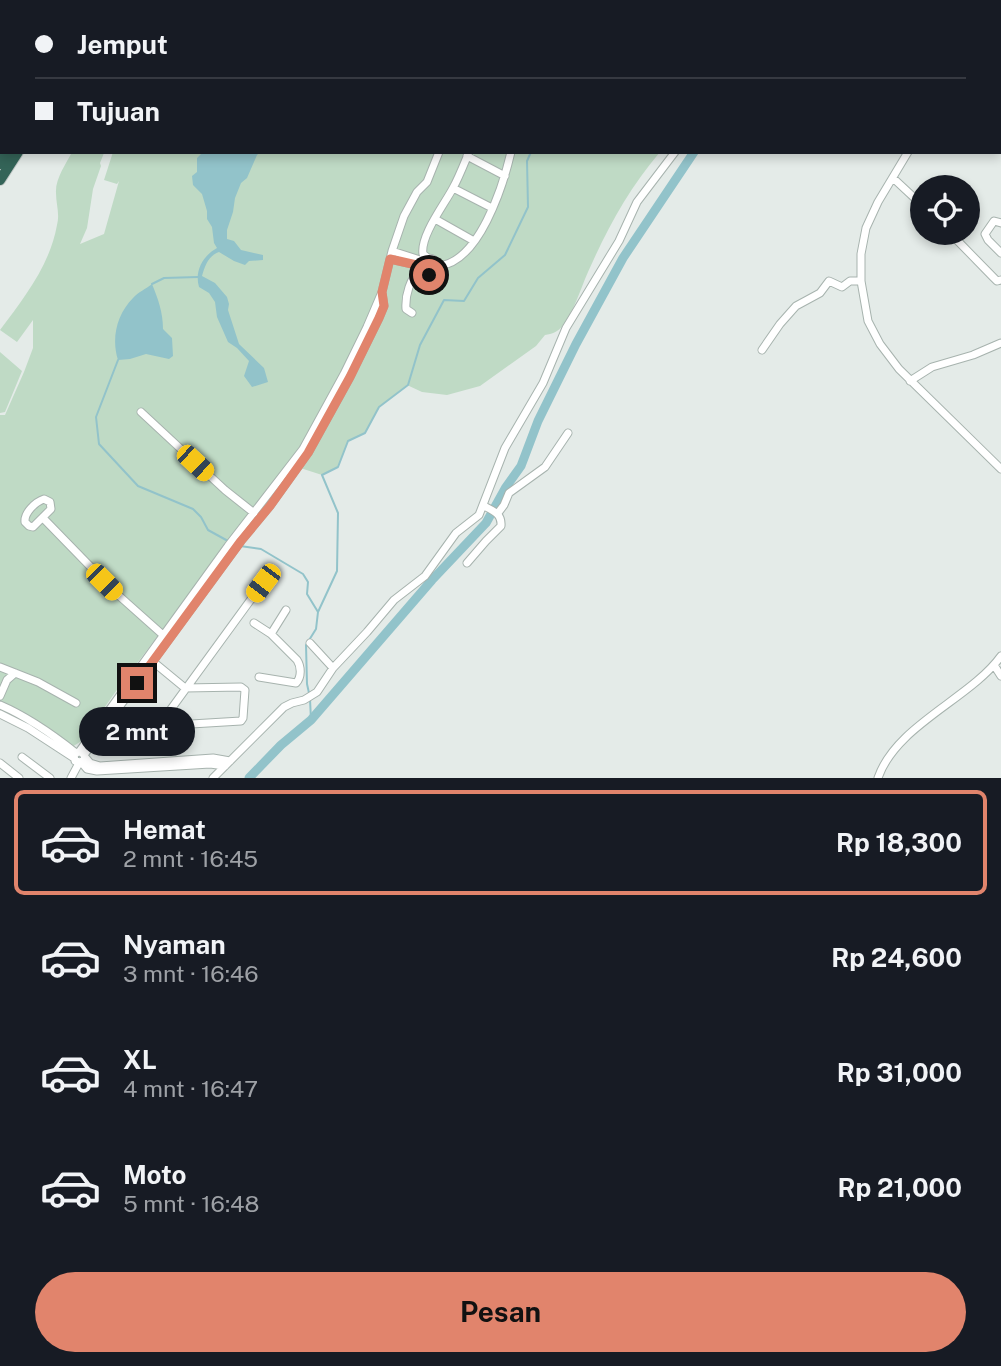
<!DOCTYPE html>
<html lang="id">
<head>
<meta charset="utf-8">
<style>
  body { margin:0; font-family:"Public Sans",sans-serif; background:#242831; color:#f1f3f6; height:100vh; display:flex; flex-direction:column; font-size:26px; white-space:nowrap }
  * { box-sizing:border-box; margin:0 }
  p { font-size:23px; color:#9ea1a6 }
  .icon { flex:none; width:38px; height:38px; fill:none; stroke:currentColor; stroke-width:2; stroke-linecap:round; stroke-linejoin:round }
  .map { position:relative; height:778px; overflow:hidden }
  .side { display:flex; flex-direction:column; background:#171b24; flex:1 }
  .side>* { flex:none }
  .top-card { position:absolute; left:0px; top:0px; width:1001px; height:154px; box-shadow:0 4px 10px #0003; display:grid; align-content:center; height:154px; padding:0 35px; background:#171b24 }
  .buttons { position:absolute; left:910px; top:175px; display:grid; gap:14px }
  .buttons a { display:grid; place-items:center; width:70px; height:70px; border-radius:50%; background:#171b24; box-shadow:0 4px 10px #0003; font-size:35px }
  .end { position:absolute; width:32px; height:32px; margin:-16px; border:9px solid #e1846c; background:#111; box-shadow:0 0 0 4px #111 }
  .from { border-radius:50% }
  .bubble { position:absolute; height:49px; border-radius:24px; background:#171b24; box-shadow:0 4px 10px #0003; font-size:23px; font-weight:700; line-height:49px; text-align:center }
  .car { position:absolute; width:21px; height:42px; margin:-21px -10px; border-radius:9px; box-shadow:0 0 5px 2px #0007; background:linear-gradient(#f5c518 24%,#345 0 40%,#f5c518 0 76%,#345 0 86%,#f5c518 0) }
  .top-card b { display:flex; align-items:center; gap:24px; height:66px; font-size:26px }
  .top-card b+b { border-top:2px solid #363941 }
  .top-card i { width:18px; height:18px; background:#f1f3f6 }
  ul { padding:12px 0 0; list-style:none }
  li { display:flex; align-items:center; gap:21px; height:105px; margin:0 14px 10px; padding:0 21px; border:4px solid transparent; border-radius:10px }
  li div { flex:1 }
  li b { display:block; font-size:26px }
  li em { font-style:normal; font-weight:700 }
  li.active { border-color:#e1846c }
  li>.icon { width:63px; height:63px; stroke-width:1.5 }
  .button { display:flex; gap:14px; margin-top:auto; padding:14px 35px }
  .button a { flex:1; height:80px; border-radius:42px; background:#e1846c; color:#111; font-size:28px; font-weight:700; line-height:80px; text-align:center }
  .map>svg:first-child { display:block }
  .green { fill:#bfdac5 }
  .water { fill:#92c3ca }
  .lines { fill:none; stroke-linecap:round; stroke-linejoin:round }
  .stream { stroke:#92c3ca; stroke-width:2 }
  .river { stroke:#92c3ca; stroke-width:9 }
  .minor-casing { stroke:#a7b3ae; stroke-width:9 }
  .highway-casing { stroke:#c2c8c6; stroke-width:12 }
  .minor { stroke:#fff; stroke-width:7 }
  .highway { stroke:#346458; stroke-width:10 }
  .route { stroke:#e1846c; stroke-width:9 }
</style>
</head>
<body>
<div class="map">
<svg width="1001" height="778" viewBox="0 0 1001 778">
  <rect width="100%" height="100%" fill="#e4ebe8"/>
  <!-- green -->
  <path class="green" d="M238,0H777L776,2H236Z
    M72,152L104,153L100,163L101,166L93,189L87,228L80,244L104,234L119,181L117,184L104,180L113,152H660C628,190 608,227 588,272C580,290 575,309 563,325C558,332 552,334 545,335L536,346L480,386L447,395L422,392L407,385L379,407L365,433L348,441L338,467L322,475L288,464L119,687L80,742L72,747L0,705V415H5L24,372L33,348V320L17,342L0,330C24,298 50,265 57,225C60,214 56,204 56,193C55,179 66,164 72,152Z
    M0,352L22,371L5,412L0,413Z"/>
  <!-- water -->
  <path class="water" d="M203,152H260L257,155L247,178L241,183L235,198L233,212L227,230V239L234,241L241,250L263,255V260L249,261L245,265L234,261L219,252C208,256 205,266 202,276L215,283L227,297L229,304L228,310L239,344L264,368L268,382L252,387L244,376L249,361L237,348L228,342L217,317L215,302L209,293L199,287C194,270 204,255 217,248L214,243L212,227L207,219V211L202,194L193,185L192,176L197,172V158Z
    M152,284C158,299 163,312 163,329L172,338L173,356L169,359L146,354L130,359L118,360C111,338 117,314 133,298C138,292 146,289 152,284Z"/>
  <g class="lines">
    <!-- stream -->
    <path class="stream" d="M403,2L404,0
      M575,2V0
      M152,284L164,278L198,277
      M118,360L96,417L99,444L138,486L193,509L201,517L208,530L228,541
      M240,546L261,549L303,574L308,582L307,594L318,612L316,629L306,645L307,684L309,693
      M318,612L337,571L338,513L322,475L338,467L348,441L365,433L379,407L408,385L420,345L444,300L464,301L478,278L505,255L528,207L527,161L531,152
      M310,699L311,720"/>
    <!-- river -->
    <path class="river" d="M834,2L836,0
      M249,778L281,745L311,720L432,580L486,523L506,487L521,466L538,421L576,344L623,258L694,152"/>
    <!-- minor casing -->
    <g class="minor-casing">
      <path id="minor" d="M36,2V0
        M800,2L801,0
        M992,2L993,0
        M0,8L2,6
        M0,57L2,54
        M908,152L878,202L866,228L861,254V281L868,321L880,344L899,369L1001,469
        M467,156L505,176
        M893,178L922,205
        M453,188L492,208
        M435,219L474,241
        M1001,223L994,221L985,234L988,240L1001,253
        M950,233L993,277L997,281L1001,280
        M392,251L423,261
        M421 266a8 8 0 1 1 16 0a8 8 0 1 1-16 0Z
        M428,258L423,254C420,236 444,205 453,188C459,177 464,164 469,152
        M390,259L421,266
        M438,266C479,263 503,186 511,152
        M412,313L406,309C405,295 410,278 421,269
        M762,350L780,324L796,306L820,293L829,281L842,287L850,281H861
        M910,381L932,367L973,355L1001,343
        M141,412L225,490L254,513
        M44,499L50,502L51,509L33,527L29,526L25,522C24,513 35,502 44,499Z
        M498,513L504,505L509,493L545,467L568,433
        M43,518L117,594L163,635
        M467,563L486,541L501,526C502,514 494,511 484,506
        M254,623L271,634L297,660C301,666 302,677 296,683L259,677
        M271,634L286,610
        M310,643L333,668
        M151,660L185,688L241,687L245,690L243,718L241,721L158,726
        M994,665L1001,676
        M0,667L38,682L76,703
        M0,696L7,680L15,673
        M0,705C28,717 52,734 76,753
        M0,714L28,728L74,758
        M147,742L268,576
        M79,752L228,546L303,449L344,374L367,327L382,292L392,251L404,216L417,192L427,182L439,152
        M84,755L241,541L270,506L308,453L350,377L379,318L384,306L382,293
        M22,757L50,778
        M85,757L90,763L100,766L213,758L230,761
        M81,762L85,759L84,755L81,752H78L74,755L75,761L81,762L87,769L97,771L210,764L225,766
        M0,763L19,778
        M71,778L79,763
        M213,778L284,707L292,703L304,700L317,692L333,668L367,632L394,600L425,576L456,533L479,515L505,448L543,383L566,328L619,241L637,202L675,152
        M878,778C896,725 970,699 1001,656"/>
    </g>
    <!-- highway casing -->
    <g class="highway-casing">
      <path id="highway" d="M75,2L77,0
        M87,2L88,0
        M108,2L109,0
        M154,2L157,0
        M0,88L2,86
        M0,125L2,123
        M0,164L7,152
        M0,180L18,152"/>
    </g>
    <!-- minor -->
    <use href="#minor" class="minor"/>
    <!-- highway -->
    <use href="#highway" class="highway"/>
  </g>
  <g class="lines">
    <!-- route -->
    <path class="route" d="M137,683L241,541L270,506L308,453L350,377L379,318L384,306L382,292L390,259L421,266L423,272L429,275"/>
  </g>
</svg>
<div class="buttons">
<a><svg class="icon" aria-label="locate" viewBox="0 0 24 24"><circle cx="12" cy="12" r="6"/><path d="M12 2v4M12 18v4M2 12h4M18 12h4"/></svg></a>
</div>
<i class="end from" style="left:429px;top:275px"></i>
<i class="end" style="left:137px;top:683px"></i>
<div class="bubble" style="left:79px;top:707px;width:116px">2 mnt</div>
<i class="car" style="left:195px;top:463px;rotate:133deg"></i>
<i class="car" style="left:104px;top:582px;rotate:135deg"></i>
<i class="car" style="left:263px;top:583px;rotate:217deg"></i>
<div class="top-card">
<b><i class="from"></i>Jemput</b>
<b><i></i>Tujuan</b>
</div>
</div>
<section class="side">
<ul>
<li class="active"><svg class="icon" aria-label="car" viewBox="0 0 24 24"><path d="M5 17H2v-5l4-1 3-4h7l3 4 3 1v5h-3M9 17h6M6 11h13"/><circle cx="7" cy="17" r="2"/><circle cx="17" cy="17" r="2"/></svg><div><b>Hemat</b><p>2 mnt · 16:45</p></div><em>Rp 18,300</em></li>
<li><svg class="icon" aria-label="car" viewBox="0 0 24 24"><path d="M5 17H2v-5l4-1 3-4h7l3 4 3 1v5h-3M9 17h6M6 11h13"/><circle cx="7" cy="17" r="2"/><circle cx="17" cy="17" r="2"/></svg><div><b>Nyaman</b><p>3 mnt · 16:46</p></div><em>Rp 24,600</em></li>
<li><svg class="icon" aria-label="car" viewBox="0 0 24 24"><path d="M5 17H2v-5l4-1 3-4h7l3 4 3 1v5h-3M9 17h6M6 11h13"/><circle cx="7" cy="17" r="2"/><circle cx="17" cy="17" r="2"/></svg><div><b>XL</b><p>4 mnt · 16:47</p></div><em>Rp 31,000</em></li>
<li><svg class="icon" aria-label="car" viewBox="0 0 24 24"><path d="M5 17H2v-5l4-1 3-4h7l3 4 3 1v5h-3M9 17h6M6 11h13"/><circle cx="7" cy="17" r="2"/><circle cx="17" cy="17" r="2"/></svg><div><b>Moto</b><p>5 mnt · 16:48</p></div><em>Rp 21,000</em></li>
</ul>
<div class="button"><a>Pesan</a></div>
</section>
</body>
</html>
